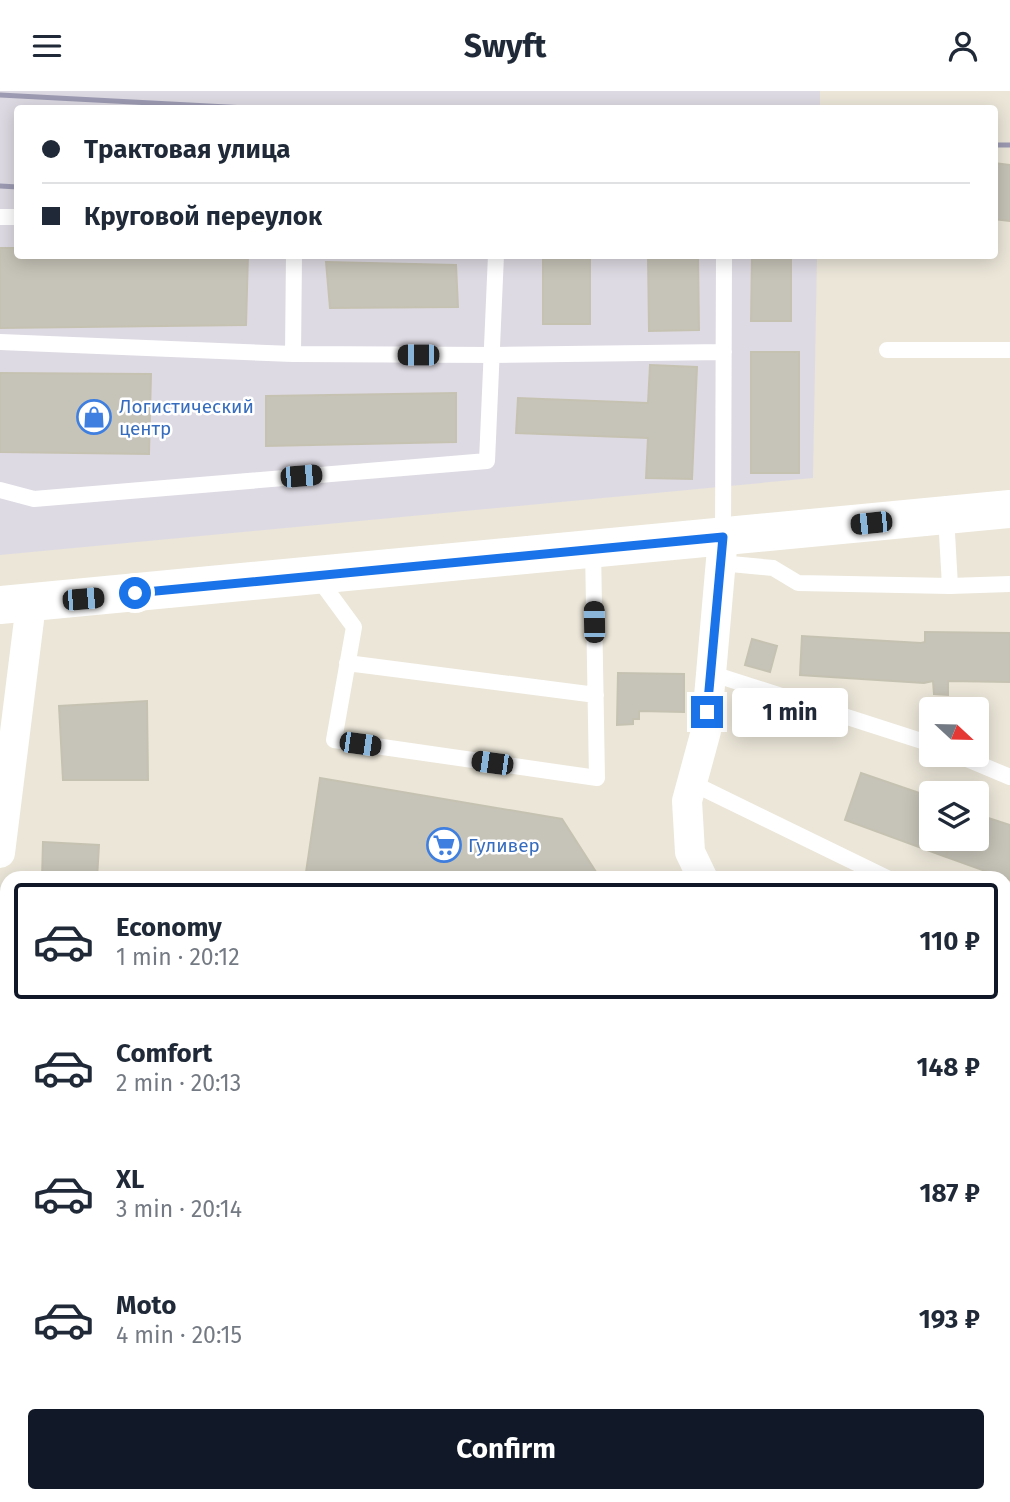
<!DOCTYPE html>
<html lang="en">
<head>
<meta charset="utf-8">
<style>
  body { margin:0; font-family:"Fira Sans",sans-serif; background:#f2f2f3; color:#1f2937; height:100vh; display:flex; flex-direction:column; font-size:26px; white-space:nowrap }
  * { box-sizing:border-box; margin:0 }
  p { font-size:23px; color:#747a83 }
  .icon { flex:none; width:38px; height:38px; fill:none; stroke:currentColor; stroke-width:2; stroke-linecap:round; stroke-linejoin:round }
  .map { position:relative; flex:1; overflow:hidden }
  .panel { position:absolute; left:0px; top:780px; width:1012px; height:632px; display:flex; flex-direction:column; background:#fff; border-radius:21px 21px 0 0; box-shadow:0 4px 18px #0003 }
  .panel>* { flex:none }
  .top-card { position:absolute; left:14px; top:14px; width:984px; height:154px; border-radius:7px; box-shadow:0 4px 18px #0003; display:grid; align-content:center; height:154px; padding:0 28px; background:#fff }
  .needle { width:46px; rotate:112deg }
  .buttons { position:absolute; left:919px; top:606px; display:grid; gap:14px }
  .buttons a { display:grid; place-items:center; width:70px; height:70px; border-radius:7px; background:#fff; box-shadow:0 4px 18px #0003; font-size:35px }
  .end { position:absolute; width:32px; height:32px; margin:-16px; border:9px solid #1a73e8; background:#fff; box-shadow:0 0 0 4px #fff }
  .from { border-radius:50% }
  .bubble { position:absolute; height:49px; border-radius:7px; background:#fff; box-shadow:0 4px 18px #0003; font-size:23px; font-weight:700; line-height:49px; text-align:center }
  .car { position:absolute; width:21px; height:42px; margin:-21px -10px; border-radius:9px; box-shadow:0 0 5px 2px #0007; background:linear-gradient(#222 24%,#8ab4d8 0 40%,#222 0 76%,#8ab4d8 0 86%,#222 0) }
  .top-card b { display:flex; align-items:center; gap:24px; height:66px; font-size:26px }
  .top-card b+b { border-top:2px solid #e0e1e3 }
  .top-card i { width:18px; height:18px; background:#1f2937 }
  ul { padding:12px 0 0; list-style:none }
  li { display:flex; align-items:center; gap:21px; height:116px; margin:0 14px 10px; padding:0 14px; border:4px solid transparent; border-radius:7px }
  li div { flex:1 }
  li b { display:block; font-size:26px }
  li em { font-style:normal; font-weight:700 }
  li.on { border-color:#111827 }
  li>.icon { width:63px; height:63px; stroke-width:1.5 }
  .button { display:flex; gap:14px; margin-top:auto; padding:14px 28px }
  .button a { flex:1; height:80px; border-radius:7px; background:#111827; color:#fff; font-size:28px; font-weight:700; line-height:80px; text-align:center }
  header { display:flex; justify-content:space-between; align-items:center; height:91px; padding:0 28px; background:#fff; font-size:32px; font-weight:700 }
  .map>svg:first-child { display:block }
  .industrial { fill:#dedae3 }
  .building { fill:#c6c3b8; stroke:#c6c2b2; stroke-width:2 }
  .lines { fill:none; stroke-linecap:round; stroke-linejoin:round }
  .lane { stroke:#fff; stroke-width:16 }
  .street { stroke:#fff; stroke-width:30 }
  .secondary { stroke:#fff; stroke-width:38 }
  .rail { stroke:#9c9bb3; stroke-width:5 }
  .route { stroke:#1a73e8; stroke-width:9 }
  .labels { text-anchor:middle; stroke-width:5; stroke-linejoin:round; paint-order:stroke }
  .shop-label { font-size:19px; fill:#366cbe; stroke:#fff; text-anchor:start }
</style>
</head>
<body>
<header><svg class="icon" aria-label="menu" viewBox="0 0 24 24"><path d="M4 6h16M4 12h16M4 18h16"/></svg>Swyft<svg class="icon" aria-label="person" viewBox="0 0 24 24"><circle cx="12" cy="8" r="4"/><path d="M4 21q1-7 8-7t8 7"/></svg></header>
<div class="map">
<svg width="1010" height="1411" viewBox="0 0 1010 1411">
  <rect width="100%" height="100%" fill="#ebe6d8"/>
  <!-- industrial -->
  <path class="industrial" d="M0,0H820V18H18V164L817,165L813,387L0,464Z"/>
  <!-- building -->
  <path class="building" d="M994,72L1010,74V130L994,128Z
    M0,157H18V164H248L246,234L0,237Z
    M543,164H590V233H543Z
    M648,164H698L699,239L649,240Z
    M752,164H791V230H751Z
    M326,171L456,174L458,216L330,217Z
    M751,261H799V382H751Z
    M650,274L697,276L692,388L646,387L648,347L516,342L518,307L648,312Z
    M0,282L151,283L149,363L0,361Z
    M456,302V351L266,355V305Z
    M925,541L1010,542V591L948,590V604L934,603L933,590L924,592L800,584L802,545L921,552L925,551Z
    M752,548L777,555L770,581L745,574Z
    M618,582L684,583V621L639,620V628H633V633L617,634Z
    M147,610L148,689H63L59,615Z
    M861,682L931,706V747H952L946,766L845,729Z
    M320,687L562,728L596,781L594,788H305Z
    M976,723L1010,734V789L946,766L952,747H976Z
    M43,751L99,754L97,788H42Z
    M1004,1161L1010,1162V1204L1004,1221Z
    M1010,1378V1411H1007L1000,1409L1001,1405H1004V1395Z
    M793,1405H856L866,1409L865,1411H790Z"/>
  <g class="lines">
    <!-- lane -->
    <path class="lane" d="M0,126H18
      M0,251L293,263L493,264L724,261
      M887,259H1010
      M293,263L294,164
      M0,399L34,408L487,370L496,164
      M946,425L950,495
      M723,446L724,164
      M720,472L773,477L798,492L950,495L1010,493
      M318,487L354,536L334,649L597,687L593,458
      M347,572L596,604
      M710,582L931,653
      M955,663L1010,686
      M692,692L889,788
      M1004,844L1010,847
      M0,1249L7,1251"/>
    <!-- street -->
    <path class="street" d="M0,762L31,513
      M703,788L690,761L687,710L706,640L723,446
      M1004,1017L1010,1020"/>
    <!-- secondary -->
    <path class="secondary" d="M0,514L1010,418"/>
    <!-- rail -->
    <path class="rail" d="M0,4L266,18
      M994,54H1010
      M0,95L18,96"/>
  </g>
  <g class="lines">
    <!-- route -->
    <path class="route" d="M135,502L723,446L707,621"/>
  </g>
  <!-- icons -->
  <defs>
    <g id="shop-ring" transform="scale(1.75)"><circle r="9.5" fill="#fff" stroke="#3f7fe0" stroke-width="1.5"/><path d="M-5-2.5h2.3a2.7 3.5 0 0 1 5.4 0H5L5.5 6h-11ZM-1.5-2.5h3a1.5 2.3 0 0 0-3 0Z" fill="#3f7fe0"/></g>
    <g id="supermarket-ring" transform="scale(1.75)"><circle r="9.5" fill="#fff" stroke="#3f7fe0" stroke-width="1.5"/><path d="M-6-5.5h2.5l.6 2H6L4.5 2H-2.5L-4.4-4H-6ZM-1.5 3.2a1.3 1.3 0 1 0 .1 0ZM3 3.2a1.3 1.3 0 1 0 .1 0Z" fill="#3f7fe0"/></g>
  </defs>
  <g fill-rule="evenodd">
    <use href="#shop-ring" x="94" y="326"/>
    <use href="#supermarket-ring" x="444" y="754"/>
  </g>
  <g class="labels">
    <!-- shop labels -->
    <g class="shop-label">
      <text x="119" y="322">Логистический<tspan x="119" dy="22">центр</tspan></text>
      <text x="468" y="761">Гуливер</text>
    </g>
  </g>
</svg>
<div class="buttons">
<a><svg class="needle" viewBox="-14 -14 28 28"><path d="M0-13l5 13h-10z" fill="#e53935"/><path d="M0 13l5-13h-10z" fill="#747a83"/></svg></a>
<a><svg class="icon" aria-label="layers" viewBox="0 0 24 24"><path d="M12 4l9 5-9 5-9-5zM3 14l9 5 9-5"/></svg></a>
</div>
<i class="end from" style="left:135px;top:502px"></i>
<i class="end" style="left:707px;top:621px"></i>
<div class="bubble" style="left:732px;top:597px;width:116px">1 min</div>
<i class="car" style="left:418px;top:264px;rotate:270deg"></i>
<i class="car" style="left:301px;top:385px;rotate:85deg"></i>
<i class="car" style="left:871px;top:432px;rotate:264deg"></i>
<i class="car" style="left:83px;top:508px;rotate:85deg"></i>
<i class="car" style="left:594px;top:531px;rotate:359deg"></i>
<i class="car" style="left:360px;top:653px;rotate:98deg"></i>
<i class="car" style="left:492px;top:672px;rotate:278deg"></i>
<div class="top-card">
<b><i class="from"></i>Трактовая улица</b>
<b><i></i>Круговой переулок</b>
</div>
<section class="panel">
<ul>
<li class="on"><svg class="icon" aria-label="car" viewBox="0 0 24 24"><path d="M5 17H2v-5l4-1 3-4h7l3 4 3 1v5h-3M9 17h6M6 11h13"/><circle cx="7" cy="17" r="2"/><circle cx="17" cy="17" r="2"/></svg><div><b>Economy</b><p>1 min · 20:12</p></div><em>110 ₽</em></li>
<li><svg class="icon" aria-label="car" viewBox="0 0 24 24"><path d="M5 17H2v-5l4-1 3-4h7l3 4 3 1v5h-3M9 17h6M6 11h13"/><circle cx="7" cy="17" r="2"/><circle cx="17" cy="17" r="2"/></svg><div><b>Comfort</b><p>2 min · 20:13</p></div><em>148 ₽</em></li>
<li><svg class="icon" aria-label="car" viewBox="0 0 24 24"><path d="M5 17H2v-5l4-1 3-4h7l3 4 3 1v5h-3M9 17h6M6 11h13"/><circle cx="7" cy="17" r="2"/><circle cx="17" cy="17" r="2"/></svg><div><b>XL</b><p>3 min · 20:14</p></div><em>187 ₽</em></li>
<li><svg class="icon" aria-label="car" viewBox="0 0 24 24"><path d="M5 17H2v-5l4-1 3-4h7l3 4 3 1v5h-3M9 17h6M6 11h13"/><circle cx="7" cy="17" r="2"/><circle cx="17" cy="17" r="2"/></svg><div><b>Moto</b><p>4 min · 20:15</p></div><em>193 ₽</em></li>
</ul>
<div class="button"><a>Confirm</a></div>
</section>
</div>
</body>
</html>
